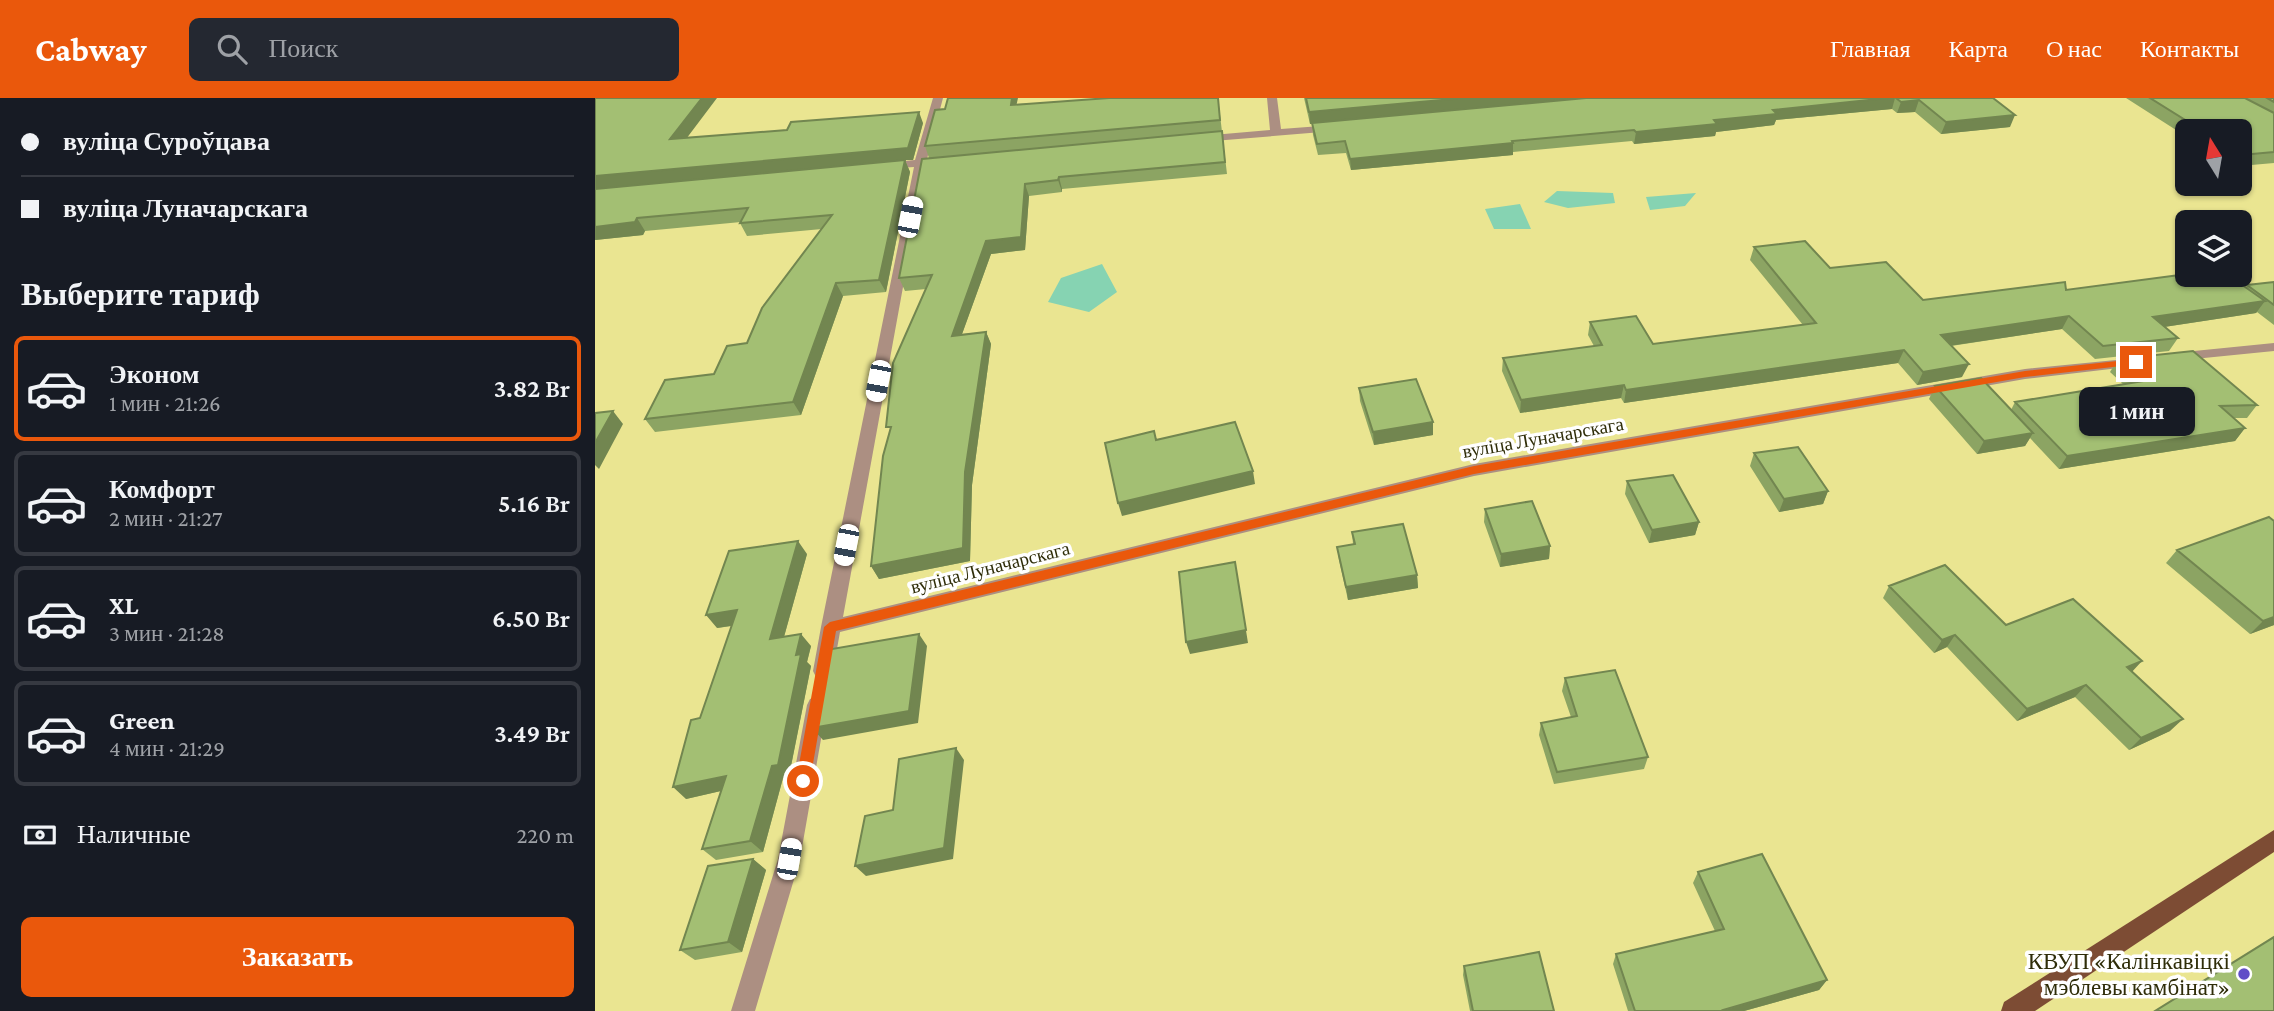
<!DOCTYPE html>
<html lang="ru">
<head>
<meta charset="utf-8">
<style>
  body { margin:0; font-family:"Crimson Pro",serif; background:#242831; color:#f1f3f6; height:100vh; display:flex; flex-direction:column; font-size:26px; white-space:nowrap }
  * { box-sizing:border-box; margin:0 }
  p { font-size:23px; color:#9ea1a6 }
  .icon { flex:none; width:38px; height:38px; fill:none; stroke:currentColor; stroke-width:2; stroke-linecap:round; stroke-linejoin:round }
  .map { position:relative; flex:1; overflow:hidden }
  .side { display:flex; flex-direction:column; background:#171b24; width:595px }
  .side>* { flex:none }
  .hud { display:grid; align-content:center; height:154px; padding:0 21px; background:#171b24 }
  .needle { width:46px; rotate:349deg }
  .buttons { position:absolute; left:1580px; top:21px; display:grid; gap:14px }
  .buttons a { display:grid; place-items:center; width:77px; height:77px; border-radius:10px; background:#171b24; box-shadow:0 2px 5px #0004; font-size:35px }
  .end { position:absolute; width:32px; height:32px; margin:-16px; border:9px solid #ea580c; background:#fff; box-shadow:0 0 0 4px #fff }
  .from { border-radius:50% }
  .bubble { position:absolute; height:49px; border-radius:10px; background:#171b24; box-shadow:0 2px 5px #0004; font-size:23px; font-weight:600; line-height:49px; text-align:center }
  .car { position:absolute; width:21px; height:42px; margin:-21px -10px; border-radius:9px; box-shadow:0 0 5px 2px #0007; background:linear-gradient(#fff 24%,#345 0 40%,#fff 0 76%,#345 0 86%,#fff 0) }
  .hud b { display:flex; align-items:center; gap:24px; height:66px; font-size:26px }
  .hud b+b { border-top:2px solid #363941 }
  .hud i { width:18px; height:18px; background:#f1f3f6 }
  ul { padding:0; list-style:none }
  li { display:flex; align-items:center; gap:21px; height:105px; margin:0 14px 10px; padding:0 7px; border:4px solid #363941; border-radius:10px }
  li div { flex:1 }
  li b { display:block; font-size:26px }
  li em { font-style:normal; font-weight:600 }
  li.current { border-color:#ea580c }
  li>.icon { width:63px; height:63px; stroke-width:1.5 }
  h2 { padding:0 21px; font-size:32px; line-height:84px }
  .pay { display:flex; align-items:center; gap:18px; height:77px; padding:0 21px; font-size:26px }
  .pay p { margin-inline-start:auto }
  .button { display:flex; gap:14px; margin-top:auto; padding:14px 21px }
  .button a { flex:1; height:80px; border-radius:10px; background:#ea580c; color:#fff; font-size:28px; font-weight:600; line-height:80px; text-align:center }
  header { display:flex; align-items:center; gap:42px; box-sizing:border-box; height:98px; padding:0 35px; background:#ea580c; color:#fff }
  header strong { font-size:33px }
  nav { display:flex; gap:38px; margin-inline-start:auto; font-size:24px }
  .search { width:490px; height:63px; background:#242831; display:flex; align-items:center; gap:18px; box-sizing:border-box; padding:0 24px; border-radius:10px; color:#9ea1a6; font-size:26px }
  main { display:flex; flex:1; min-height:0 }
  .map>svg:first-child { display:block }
  .water { fill:#86d3b2 }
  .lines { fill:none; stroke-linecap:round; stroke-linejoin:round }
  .minor { fill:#ac8f82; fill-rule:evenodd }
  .major { fill:#7d4c34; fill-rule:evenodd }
  .wall { fill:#8ca463 }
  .shaded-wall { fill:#728650 }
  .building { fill:#a3bf73; stroke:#728650; stroke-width:2 }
  .route { fill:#ea580c }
  .poi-dot { fill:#614ec7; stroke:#fff; stroke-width:2.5 }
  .labels { text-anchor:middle; stroke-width:7; stroke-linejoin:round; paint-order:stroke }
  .street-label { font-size:19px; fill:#2f2d09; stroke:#fff }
  .near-poi-label { font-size:23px; fill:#2f2d09; stroke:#fff; text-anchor:end }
</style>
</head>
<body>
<header>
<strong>Cabway</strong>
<div class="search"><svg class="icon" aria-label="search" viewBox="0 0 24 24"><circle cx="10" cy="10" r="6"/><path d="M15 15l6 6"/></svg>Поиск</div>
<nav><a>Главная</a><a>Карта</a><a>О нас</a><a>Контакты</a></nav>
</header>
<main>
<section class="side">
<div class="hud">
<b><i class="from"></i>вуліца Суроўцава</b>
<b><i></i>вуліца Луначарскага</b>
</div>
<h2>Выберите тариф</h2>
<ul>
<li class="current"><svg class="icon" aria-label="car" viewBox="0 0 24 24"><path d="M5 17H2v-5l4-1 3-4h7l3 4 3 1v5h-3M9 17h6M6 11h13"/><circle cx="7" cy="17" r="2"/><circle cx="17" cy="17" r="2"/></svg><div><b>Эконом</b><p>1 мин · 21:26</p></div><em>3.82 Br</em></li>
<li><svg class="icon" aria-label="car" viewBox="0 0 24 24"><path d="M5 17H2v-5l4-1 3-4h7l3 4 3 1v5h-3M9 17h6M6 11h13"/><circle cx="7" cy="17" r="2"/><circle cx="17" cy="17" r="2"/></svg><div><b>Комфорт</b><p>2 мин · 21:27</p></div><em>5.16 Br</em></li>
<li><svg class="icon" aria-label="car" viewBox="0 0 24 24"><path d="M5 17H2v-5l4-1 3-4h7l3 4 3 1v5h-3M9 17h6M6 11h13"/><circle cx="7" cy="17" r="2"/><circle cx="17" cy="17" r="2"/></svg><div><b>XL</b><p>3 мин · 21:28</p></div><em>6.50 Br</em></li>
<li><svg class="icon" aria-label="car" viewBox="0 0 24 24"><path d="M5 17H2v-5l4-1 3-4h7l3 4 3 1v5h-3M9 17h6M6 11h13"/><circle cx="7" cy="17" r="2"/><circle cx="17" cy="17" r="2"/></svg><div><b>Green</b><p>4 мин · 21:29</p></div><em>3.49 Br</em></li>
</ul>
<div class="pay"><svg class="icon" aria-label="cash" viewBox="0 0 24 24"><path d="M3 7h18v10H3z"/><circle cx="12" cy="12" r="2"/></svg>Наличные<p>220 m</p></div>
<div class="button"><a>Заказать</a></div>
</section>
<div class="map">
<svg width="1679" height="913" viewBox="0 0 1679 913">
  <rect width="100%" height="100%" fill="#eae591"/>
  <!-- water -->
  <path class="water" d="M962,93L1018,95L1020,105L973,110L949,104Z
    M1101,95L1090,108L1055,112L1051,99Z
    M925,106L936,131H899L890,111Z
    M507,166L522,194L494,214L453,204L466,180Z"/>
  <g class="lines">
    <!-- minor -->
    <path class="minor" d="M338,0H348L332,61L348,60L354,63L348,66L330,68L248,519L879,366L1430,271L1541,260L1548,264L1541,268L1430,281L879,378L245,534L238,573L235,579L228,581L221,579L218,573L226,529L319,69L289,71L283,68L289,65L320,62Z
      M672,0H682L686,31L739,27L744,30L739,33L606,44L601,41L606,38L675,32Z
      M1679,245V253L1579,263L1572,259L1579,255Z
      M222,599L229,601L232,607L205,761L160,913H136L183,761L212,607L215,601Z"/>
    <!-- major -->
    <path class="major" d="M1679,732V754L1440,913H1406L1409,904Z"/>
  </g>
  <!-- wall -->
  <path class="wall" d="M623,0L632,76L467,91V94L434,98L430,152L396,156L367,236L391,234L396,246L377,387L375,463L284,481L276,468L294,336L331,191L310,193L304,180L334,60L330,48L422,6Z
    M709,0H1398L1415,29L1346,36L1320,14L1302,15L1297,11L1181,22L1179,27L1121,34L1120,38L1039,46L1037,43L918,54V57L756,72L751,55L723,57L718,37L717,25L715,26Z
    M1531,0H1679V65L1645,68V33H1592V39Z
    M328,25L318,62H310L315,74L291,194L248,198L206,317L60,334L50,321L119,276L152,245L227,131L152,138L145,125L146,124L50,133L48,137L0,142L92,40Z
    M1159,149L1235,170L1328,202L1471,192L1651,189L1652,187L1679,184V227L1662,214L1661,215L1569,229L1583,240L1574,253L1500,261L1467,231L1356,248L1367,279L1322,287L1303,265L1029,305L1026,300L925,315L907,273L908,260L999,248L993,237L995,224L1058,246L1208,227L1155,162Z
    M1523,261L1662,307L1652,320H1639L1650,330L1640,343L1464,371L1435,340L1430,348L1382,356L1334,301L1340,288L1416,312L1420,304L1528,286L1515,274Z
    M764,290L838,324V337L779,347L765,303Z
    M1159,355L1233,393L1228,406L1184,414L1155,368Z
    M1032,383L1104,424L1100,437L1054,445L1030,396Z
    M890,411L955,448L954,461L905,469L889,424Z
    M1679,423V527L1655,536L1571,465L1582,452Z
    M757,434L822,477L823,490L753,502L744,462L742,449L758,446Z
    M212,456L189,539L216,548L212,564L216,568L194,678L188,680L168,754L121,762L107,751L126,693L91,701L105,620L137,528L122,530Z
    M1294,488L1411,527L1537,574L1575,633L1534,652L1480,599L1422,623L1352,549L1339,555L1288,500Z
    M970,580L1053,659L1049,671L959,686L944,637L946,625L976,619L967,593Z
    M158,761L171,772L147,854L100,862L85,852Z
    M1103,774L1232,882L1224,892L1149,913H1033L1018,866L1021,856L1120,833L1098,785Z
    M869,868L959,913H875L868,877Z"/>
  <!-- shaded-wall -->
  <path class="shaded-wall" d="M107,0H122L82,53L75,41Z
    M417,0H423L419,18L416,7Z
    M869,0H991L715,26L714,14Z
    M1293,0H1300L1297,11L1181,22L1179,27L1121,34L1120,38L1039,46L1041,34L1119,22L1178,12Z
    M1324,2L1320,14L1302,15L1306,4Z
    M324,14L328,25L318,62H310L315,74L291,194L284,182L310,62L0,91V78Z
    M1420,17L1415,29L1346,36L1351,24Z
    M918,45V57L756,72L755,61Z
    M464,79L467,91V94L463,82Z
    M430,86L434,98L430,152L396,156L362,250L357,238L391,143Z
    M42,120L50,133L48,137L0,142V129Z
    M241,185L248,198L206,317L198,304Z
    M1670,203L1661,215L1549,232L1558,219Z
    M1474,218L1467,231L1340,250L1346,237Z
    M391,234L396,246L377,387L375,463L284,481L276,468L370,374Z
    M1309,252L1303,265L1029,305L1031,292Z
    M1374,266L1367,279L1322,287L1328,274Z
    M1029,287L1026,300L925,315L926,302Z
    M18,313L28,326L4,371L0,367V345Z
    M838,324V337L779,347L778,334Z
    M1650,330L1640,343L1464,371L1472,358Z
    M1438,335L1430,348L1382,356L1389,343Z
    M658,373L660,386L527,418L523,405Z
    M1233,393L1228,406L1184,414L1189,401Z
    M1104,424L1100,437L1054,445L1057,432Z
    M203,443L212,456L185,553L175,541Z
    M955,448L954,461L905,469L906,456Z
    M640,464L653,545L595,556L591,544Z
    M822,477L823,490L753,502L751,489Z
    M142,512L153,525L122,530L111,517Z
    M1679,519V527L1655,536L1668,523Z
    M206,536L216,548L212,564L216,568L194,678L188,680L168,754L155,743Z
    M324,536L332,548L323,625L228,642L217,630Z
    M1360,537L1352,549L1339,555L1347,542Z
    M1547,563L1535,576L1532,569Z
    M1491,587L1480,599L1422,623L1432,611Z
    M1588,621L1575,633L1534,652L1546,640Z
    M361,650L369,662L358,761L271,778L260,768Z
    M131,678L143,689L91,701L78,689Z
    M158,761L171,772L147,854L133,844Z
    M1232,882L1224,892L1149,913H1127Z"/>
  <!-- building -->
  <path class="building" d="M0,0H107L75,41L192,32L196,24L324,14L313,50L0,78Z
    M353,0H417L416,7L514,0H623L625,22L330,48L340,12L350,11Z
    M711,0H869L714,14Z
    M991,0H1293L1178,12L1182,16L1119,22L1122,26L1041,34L1039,32L917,43L918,45L755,61L750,43L722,46L717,25Z
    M1301,0H1398L1420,17L1351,24L1324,2L1306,4Z
    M1555,0H1650L1679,15V54L1646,57L1645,56V33H1608Z
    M1672,0H1679V4Z
    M627,33L630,64L464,79L463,82L430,86L426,139L391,143L357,238L391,234L370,374L368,450L276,468L288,358L296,329H291L298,265L337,177L304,180L327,61Z
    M310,62L284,182L241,185L198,304L50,321L70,282L119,276L132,248L152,245L167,210L237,117L145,125L153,110L42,120L40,124L0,129V91Z
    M1210,143L1235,170L1291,164L1328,202L1470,184L1471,192L1592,176L1633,177L1670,203L1558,219L1583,240L1508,248L1474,218L1346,237L1374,266L1328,274L1309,252L1031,292L1029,287L926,302L908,260L1007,247L995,224L1041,218L1058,246L1221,225L1159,149Z
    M1679,184V207L1652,187Z
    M1598,253L1662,307L1625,308L1650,330L1472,358L1420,304L1548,283L1523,261Z
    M1386,280L1438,335L1389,343L1340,288Z
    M821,281L838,324L778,334L764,290Z
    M18,313L0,345V315Z
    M640,324L658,373L523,405L510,345L559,333L561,342Z
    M1203,349L1233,393L1189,401L1159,355Z
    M1078,377L1104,424L1057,432L1032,383Z
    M937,403L955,448L906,456L890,411Z
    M1674,419L1679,423V519L1668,523L1582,452Z
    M808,426L822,477L751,489L742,449L760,446L757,434Z
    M203,443L175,541L206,536L201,557L206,556L183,667L177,668L155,743L107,751L131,678L78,689L96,622L105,620L142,512L111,517L134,453Z
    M640,464L651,532L591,544L584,474Z
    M1350,467L1411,527L1478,501L1547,563L1532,569L1588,621L1546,640L1491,587L1432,611L1360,537L1347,542L1294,488Z
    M324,536L314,613L217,630L231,552Z
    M1020,572L1053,659L962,674L946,625L982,618L970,580Z
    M361,650L349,750L260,768L270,718L298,712L304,661Z
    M1167,756L1232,882L1128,912L1129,913H1040L1021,856L1129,831L1103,774Z
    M158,761L133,844L85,852L113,768Z
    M1679,839V913H1560Z
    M944,854L959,913H878L869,868Z"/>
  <!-- route -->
  <path class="route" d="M1541,261L1544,262V266L1430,279L879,376L241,533L215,683L208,690L201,683L229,529L235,524L879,368L1430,273Z"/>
  <!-- markers -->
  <circle class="poi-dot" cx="1649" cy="876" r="7"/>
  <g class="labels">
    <!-- street labels -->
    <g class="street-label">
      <text transform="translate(948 339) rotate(-10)" y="7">вуліца Луначарскага</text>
      <text transform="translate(395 469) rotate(-14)" y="7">вуліца Луначарскага</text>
    </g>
    <!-- near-poi labels -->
    <g class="near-poi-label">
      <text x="1635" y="871">КВУП «Калінкавіцкі<tspan x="1635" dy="26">мэблевы камбінат»</tspan></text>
    </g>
  </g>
</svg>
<div class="buttons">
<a><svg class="needle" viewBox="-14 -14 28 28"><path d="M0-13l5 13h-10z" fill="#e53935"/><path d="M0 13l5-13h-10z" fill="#9ea1a6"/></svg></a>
<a><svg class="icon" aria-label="layers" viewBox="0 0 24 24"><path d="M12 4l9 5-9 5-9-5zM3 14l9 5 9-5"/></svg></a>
</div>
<i class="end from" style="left:208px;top:683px"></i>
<i class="end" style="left:1541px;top:264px"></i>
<div class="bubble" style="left:1484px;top:289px;width:116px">1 мин</div>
<i class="car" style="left:315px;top:119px;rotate:11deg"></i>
<i class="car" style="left:283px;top:283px;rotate:191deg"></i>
<i class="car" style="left:251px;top:447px;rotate:191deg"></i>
<i class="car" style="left:194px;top:761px;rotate:10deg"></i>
</div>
</main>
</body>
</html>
